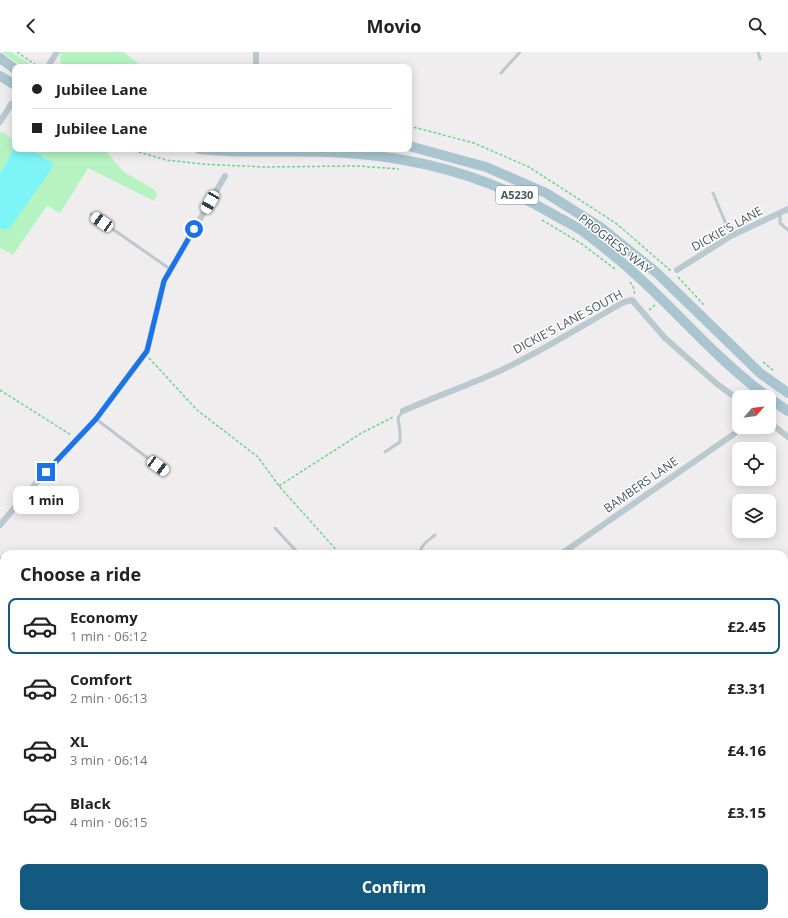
<!DOCTYPE html>
<html lang="en">
<head>
<meta charset="utf-8">
<style>
  body { margin:0; font-family:"Open Sans",sans-serif; background:#f6f6f6; color:#222; height:100vh; display:flex; flex-direction:column; font-size:15px; white-space:nowrap }
  * { box-sizing:border-box; margin:0 }
  p { font-size:13px; color:#767676 }
  .icon { flex:none; width:22px; height:22px; fill:none; stroke:currentColor; stroke-width:2; stroke-linecap:round; stroke-linejoin:round }
  .map { position:relative; flex:1; overflow:hidden }
  .details { position:absolute; left:0px; top:498px; width:788px; height:368px; display:flex; flex-direction:column; background:#fff; border-radius:12px 12px 0 0; box-shadow:0 2px 10px #0003 }
  .details>* { flex:none }
  .hud { position:absolute; left:12px; top:12px; width:400px; height:88px; border-radius:8px; box-shadow:0 2px 10px #0003; display:grid; align-content:center; height:88px; padding:0 20px; background:#fff }
  .needle { width:26px; rotate:62deg }
  .controls { position:absolute; left:732px; top:338px; display:grid; gap:8px }
  .controls a { display:grid; place-items:center; width:44px; height:44px; border-radius:8px; background:#fff; box-shadow:0 2px 10px #0003; font-size:20px }
  .end { position:absolute; width:18px; height:18px; margin:-9px; border:5px solid #1a73e8; background:#fff; box-shadow:0 0 0 2px #fff }
  .from { border-radius:50% }
  .bubble { position:absolute; height:28px; border-radius:8px; background:#fff; box-shadow:0 2px 10px #0003; font-size:13px; font-weight:700; line-height:28px; text-align:center }
  .car { position:absolute; width:12px; height:24px; margin:-12px -6px; border-radius:5px; box-shadow:0 0 3px 1px #0007; background:linear-gradient(#fff 24%,#345 0 40%,#fff 0 76%,#345 0 86%,#fff 0) }
  .hud b { display:flex; align-items:center; gap:14px; height:38px; font-size:15px }
  .hud b+b { border-top:1px solid #e0e0e0 }
  .hud i { width:10px; height:10px; background:#222 }
  ul { padding:0; list-style:none }
  li { display:flex; align-items:center; gap:12px; height:56px; margin:0 8px 6px; padding:0 12px; border:2px solid transparent; border-radius:8px }
  li div { flex:1 }
  li b { display:block; font-size:15px }
  li em { font-style:normal; font-weight:700 }
  li.current { border-color:#145980 }
  li>.icon { width:36px; height:36px; stroke-width:1.5 }
  h2 { padding:0 20px; font-size:18px; line-height:48px }
  .button { display:flex; gap:8px; margin-top:auto; padding:8px 20px }
  .button a { flex:1; height:46px; border-radius:8px; background:#145980; color:#fff; font-size:16px; font-weight:700; line-height:46px; text-align:center }
  header { display:flex; justify-content:space-between; align-items:center; height:52px; padding:0 20px; background:#fff; font-size:18px; font-weight:700 }
  .map>svg:first-child { display:block }
  .green { fill:#b5f4c1 }
  .water { fill:#7df5f6 }
  .lines { fill:none; stroke-linecap:round; stroke-linejoin:round }
  .path { stroke:#6ad68b; stroke-width:1.5; stroke-dasharray:3 2; stroke-linecap:butt }
  .lane { stroke:#b9c9cf; stroke-width:3 }
  .street { stroke:#b9c9cf; stroke-width:6 }
  .secondary { stroke:#bbced7; stroke-width:9 }
  .primary { stroke:#a9c5d0; stroke-width:10 }
  .route { stroke:#1a73e8; stroke-width:5 }
  .labels { text-anchor:middle; stroke-width:3; stroke-linejoin:round; paint-order:stroke }
  .shield { fill:#fff; stroke:#7b898e; stroke-width:1 }
  .shield-label { font-size:11px; font-weight:bold; fill:#43565d }
  .street-label { font-size:12px; fill:#43565d; stroke:#fff }
</style>
</head>
<body>
<header><svg class="icon" aria-label="back" viewBox="0 0 24 24"><path d="M15 5l-7 7 7 7"/></svg>Movio<svg class="icon" aria-label="search" viewBox="0 0 24 24"><circle cx="10" cy="10" r="6"/><path d="M15 15l6 6"/></svg></header>
<div class="map">
<svg width="788" height="866" viewBox="0 0 788 866">
  <rect width="100%" height="100%" fill="#f0edee"/>
  <!-- green -->
  <path class="green" d="M2,0H12L34,15H23Z
    M61,0H123L143,15H61L60,6Z
    M3,80L12,87L14,96L0,122V81Z
    M32,97H104L124,120L155,138L157,143L154,149L88,116L60,161L48,154L46,155L13,203L0,196V176L4,178L52,116L46,106L36,101Z"/>
  <!-- water -->
  <path class="water" d="M12,87H15V97H32L52,111V116L10,176L4,178L0,176V122L14,96Z"/>
  <g class="lines">
    <!-- path -->
    <path class="path" d="M17,0L39,15
      M409,74L474,91L529,115L617,172L671,219
      M129,97L166,108L202,112L263,115L357,114L399,117
      M542,168L582,192L615,217
      M678,225L704,253
      M630,230L633,234L635,243
      M649,258L655,253
      M149,306L197,358L258,405L279,434L340,502
      M763,310L774,319
      M0,338L71,383
      M279,434L360,382L393,365"/>
    <!-- lane -->
    <path class="lane" d="M758,0L760,7
      M501,21L520,0
      M713,141L731,184
      M91,162L170,217
      M780,162V171L788,178
      M96,367L166,420
      M385,400L400,390V380L398,366L403,359
      M275,476L299,502
      M420,502C420,493 429,488 435,483
      M0,506L4,511
      M1,771L4,773
      M128,862L133,866"/>
    <!-- street -->
    <path class="street" d="M52,15L50,11L57,0
      M256,15V0
      M0,70L11,52
      M677,218L731,184L788,157
      M403,359C432,346 463,335 493,322C538,302 581,274 624,250L632,248L665,286L717,332L739,348
      M769,370L788,385
      M0,473L25,443L96,367L147,299L164,229L225,124
      M561,502L734,382
      M784,797L788,799
      M787,852L788,850
      M191,866L194,862"/>
    <!-- secondary -->
    <path class="secondary" d="M784,761L788,754
      M719,866L722,862"/>
    <!-- primary -->
    <path class="primary" d="M0,6L15,17
      M0,24L15,33
      M409,94L486,115L546,141L600,175L657,221L760,321L788,341
      M199,97C242,102 286,98 329,100C409,103 487,123 556,164C565,169 575,174 584,180C601,193 619,207 634,221C680,262 718,309 768,345
      M769,346L788,359"/>
  </g>
  <g class="lines">
    <!-- route -->
    <path class="route" d="M46,420L96,367L147,299L164,229L194,177"/>
  </g>
  <g class="labels">
    <!-- shield labels -->
    <rect class="shield" x="496" y="134" width="42" height="18" rx="3"/>
    <g class="shield-label">
      <text x="517" y="147">A5230</text>
    </g>
    <!-- street labels -->
    <g class="street-label">
      <text transform="translate(727 177) rotate(-29)" y="4">DICKIE'S LANE</text>
      <text transform="translate(615 192) rotate(38)" y="4">PROGRESS WAY</text>
      <text transform="translate(568 270) rotate(-28)" y="4">DICKIE'S LANE SOUTH</text>
      <text transform="translate(641 433) rotate(-35)" y="4">BAMBERS LANE</text>
    </g>
  </g>
</svg>
<div class="controls">
<a><svg class="needle" viewBox="-14 -14 28 28"><path d="M0-13l5 13h-10z" fill="#e53935"/><path d="M0 13l5-13h-10z" fill="#767676"/></svg></a>
<a><svg class="icon" aria-label="locate" viewBox="0 0 24 24"><circle cx="12" cy="12" r="6"/><path d="M12 2v4M12 18v4M2 12h4M18 12h4"/></svg></a>
<a><svg class="icon" aria-label="layers" viewBox="0 0 24 24"><path d="M12 4l9 5-9 5-9-5zM3 14l9 5 9-5"/></svg></a>
</div>
<i class="end from" style="left:194px;top:177px"></i>
<i class="end" style="left:46px;top:420px"></i>
<div class="bubble" style="left:13px;top:434px;width:66px">1 min</div>
<i class="car" style="left:210px;top:150px;rotate:210deg"></i>
<i class="car" style="left:102px;top:170px;rotate:304deg"></i>
<i class="car" style="left:158px;top:414px;rotate:126deg"></i>
<div class="hud">
<b><i class="from"></i>Jubilee Lane</b>
<b><i></i>Jubilee Lane</b>
</div>
<section class="details">
<h2>Choose a ride</h2>
<ul>
<li class="current"><svg class="icon" aria-label="car" viewBox="0 0 24 24"><path d="M5 17H2v-5l4-1 3-4h7l3 4 3 1v5h-3M9 17h6M6 11h13"/><circle cx="7" cy="17" r="2"/><circle cx="17" cy="17" r="2"/></svg><div><b>Economy</b><p>1 min · 06:12</p></div><em>£2.45</em></li>
<li><svg class="icon" aria-label="car" viewBox="0 0 24 24"><path d="M5 17H2v-5l4-1 3-4h7l3 4 3 1v5h-3M9 17h6M6 11h13"/><circle cx="7" cy="17" r="2"/><circle cx="17" cy="17" r="2"/></svg><div><b>Comfort</b><p>2 min · 06:13</p></div><em>£3.31</em></li>
<li><svg class="icon" aria-label="car" viewBox="0 0 24 24"><path d="M5 17H2v-5l4-1 3-4h7l3 4 3 1v5h-3M9 17h6M6 11h13"/><circle cx="7" cy="17" r="2"/><circle cx="17" cy="17" r="2"/></svg><div><b>XL</b><p>3 min · 06:14</p></div><em>£4.16</em></li>
<li><svg class="icon" aria-label="car" viewBox="0 0 24 24"><path d="M5 17H2v-5l4-1 3-4h7l3 4 3 1v5h-3M9 17h6M6 11h13"/><circle cx="7" cy="17" r="2"/><circle cx="17" cy="17" r="2"/></svg><div><b>Black</b><p>4 min · 06:15</p></div><em>£3.15</em></li>
</ul>
<div class="button"><a>Confirm</a></div>
</section>
</div>
</body>
</html>
